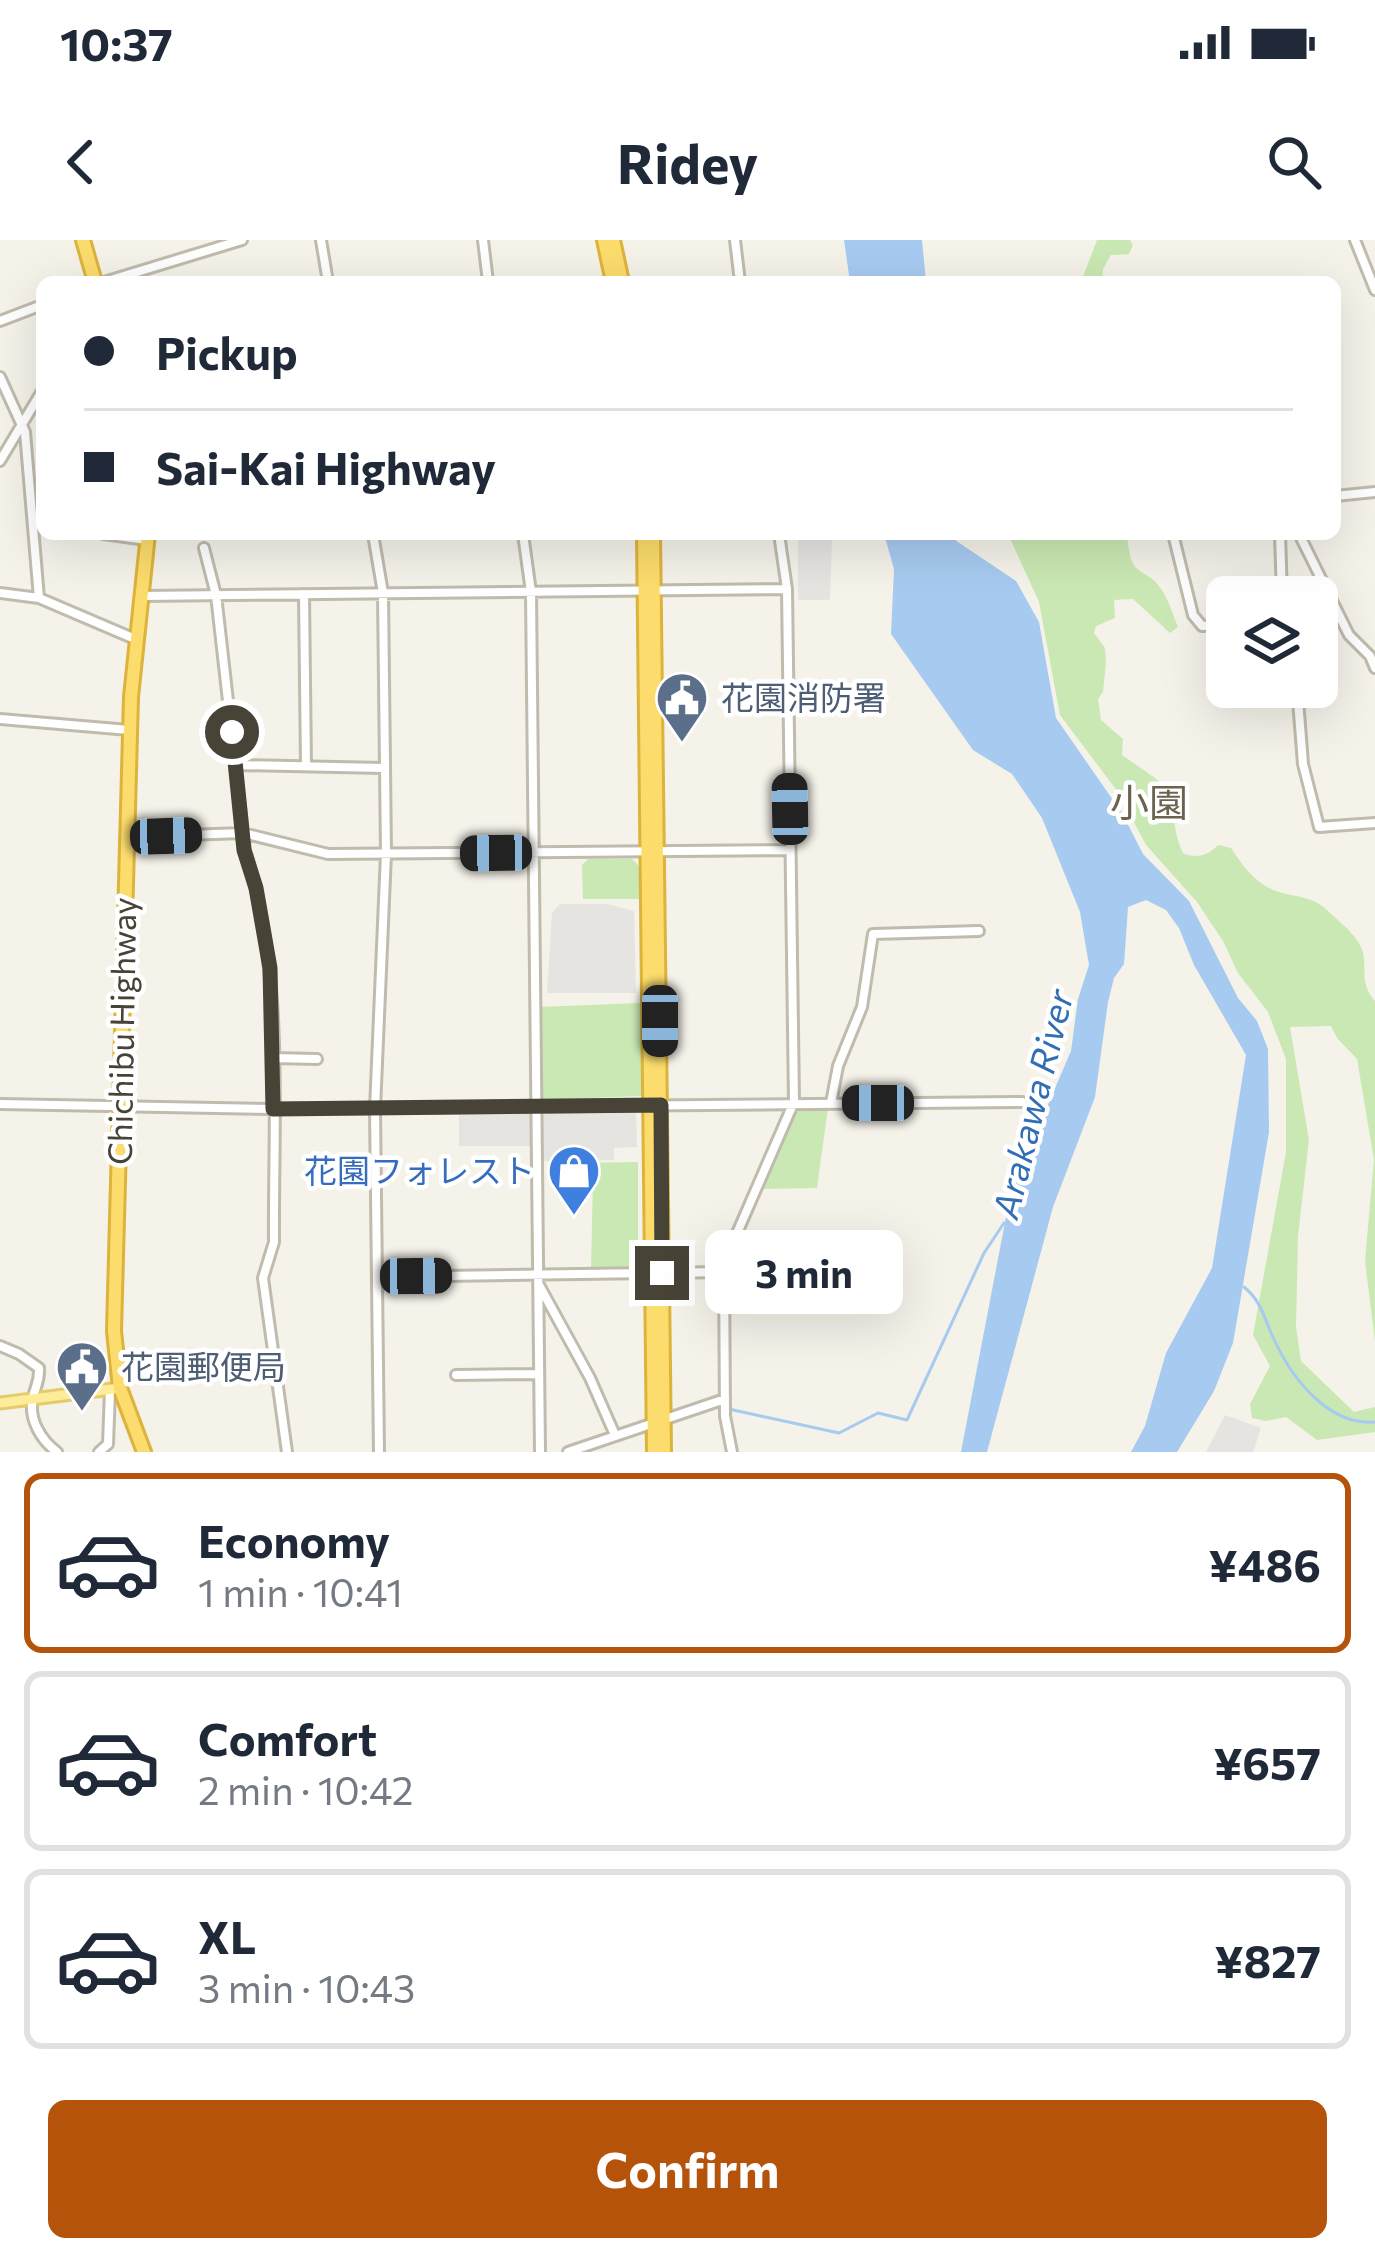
<!DOCTYPE html>
<html lang="en">
<head>
<meta charset="utf-8">
<style>
  body { margin:0; font-family:Commissioner,"Noto Sans JP",sans-serif; background:#f6f6f7; color:#1f2937; height:100vh; display:flex; flex-direction:column; font-size:45px; white-space:nowrap }
  * { box-sizing:border-box; margin:0 }
  p { font-size:39px; color:#747a83 }
  .icon { flex:none; width:66px; height:66px; fill:none; stroke:currentColor; stroke-width:2; stroke-linecap:round; stroke-linejoin:round }
  .map { position:relative; height:1212px; overflow:hidden }
  .sheet { display:flex; flex-direction:column; background:#fff; flex:1 }
  .sheet>* { flex:none }
  .top-card { position:absolute; left:36px; top:36px; width:1305px; height:264px; border-radius:18px; box-shadow:0 12px 48px #0002; display:grid; align-content:center; height:264px; padding:0 48px; background:#fff }
  .tools { position:absolute; left:1206px; top:336px; display:grid; gap:24px }
  .tools a { display:grid; place-items:center; width:132px; height:132px; border-radius:18px; background:#fff; box-shadow:0 12px 48px #0002; font-size:60px }
  .end { position:absolute; width:54px; height:54px; margin:-27px; border:15px solid #484337; background:#fff; box-shadow:0 0 0 6px #fff }
  .from { border-radius:50% }
  .bubble { position:absolute; height:84px; border-radius:18px; background:#fff; box-shadow:0 12px 48px #0002; font-size:39px; font-weight:700; line-height:84px; text-align:center }
  .car { position:absolute; width:36px; height:72px; margin:-36px -18px; border-radius:15px; box-shadow:0 0 9px 3px #0007; background:linear-gradient(#222 24%,#8ab4d8 0 40%,#222 0 76%,#8ab4d8 0 86%,#222 0) }
  .top-card b { display:flex; align-items:center; gap:42px; height:114px; font-size:45px }
  .top-card b+b { border-top:3px solid #e0e1e3 }
  .top-card i { width:30px; height:30px; background:#1f2937 }
  ul { padding:21px 0 0; list-style:none }
  li { display:flex; align-items:center; gap:36px; height:180px; margin:0 24px 18px; padding:0 24px; border:6px solid #e0e1e3; border-radius:18px }
  li div { flex:1 }
  li b { display:block; font-size:45px }
  li em { font-style:normal; font-weight:700 }
  li.current { border-color:#b45309 }
  li>.icon { width:108px; height:108px; stroke-width:1.5 }
  .primary-button { display:flex; gap:24px; margin-top:auto; padding:24px 48px }
  .primary-button a { flex:1; height:138px; border-radius:18px; background:#b45309; color:#fff; font-size:48px; font-weight:700; line-height:138px; text-align:center }
  .status { display:flex; justify-content:space-between; align-items:center; height:84px; padding:0 60px; background:#fff; direction:ltr }
  .status svg { height:33px; fill:currentColor }
  header { display:flex; justify-content:space-between; align-items:center; height:156px; padding:0 48px; background:#fff; font-size:54px; font-weight:700 }
  .map>svg:first-child { display:block }
  .green { fill:#cae8b3 }
  .parking { fill:#e6e4e1 }
  .water { fill:#a7caf0 }
  .lines { fill:none; stroke-linecap:round; stroke-linejoin:round }
  .stream { stroke:#a7caf0; stroke-width:3 }
  .minor-casing { stroke:#c0bbac; stroke-width:14 }
  .major-casing { stroke:#e3cc69; stroke-width:15 }
  .highway-casing { stroke:#dcb33b; stroke-width:18 }
  .minor { stroke:#fff; stroke-width:8 }
  .major { stroke:#fdec9a; stroke-width:9 }
  .highway { stroke:#fcdc6d; stroke-width:12 }
  .route { stroke:#484337; stroke-width:15 }
  .labels { text-anchor:middle; stroke-width:9; stroke-linejoin:round; paint-order:stroke }
  .service-label { font-size:33px; fill:#4e5e75; stroke:#fff; text-anchor:start }
  .street-label { font-size:33px; fill:#484337; stroke:#fff }
  .shop-label { font-size:33px; fill:#366cbe; stroke:#fff; text-anchor:end }
  .water-label { font-size:36px; font-style:italic; fill:#316eb4; stroke:#fff }
  .quarter-label { font-size:39px; fill:#6b634f; stroke:#fff }
</style>
</head>
<body>
<div class="status"><b>10:37</b><svg viewBox="0 0 49 12"><path d="M0 12V9h3v3zM5 12V6h3v6zM10 12V3h3v9zM15 12V0h3v12zM26 1h20v11H26zM47 4h2v5h-2z"/></svg></div>
<header><svg class="icon" aria-label="back" viewBox="0 0 24 24"><path d="M15 5l-7 7 7 7"/></svg>Ridey<svg class="icon" aria-label="search" viewBox="0 0 24 24"><circle cx="10" cy="10" r="6"/><path d="M15 15l6 6"/></svg></header>
<div class="map">
<svg width="1375" height="1212" viewBox="0 0 1375 1212">
  <rect width="100%" height="100%" fill="#f4f2e9"/>
  <!-- green -->
  <path class="green" d="M1097,0H1130L1133,5L1129,14L1111,15L1103,29L1102,42H1081Z
    M1008,294H1127C1131,343 1143,323 1162,350C1169,361 1173,375 1178,387L1170,393L1133,359L1114,360L1115,378L1096,386L1094,393L1105,408L1106,422L1103,452L1098,459L1101,480L1123,499L1122,515C1130,521 1158,539 1163,545C1176,560 1171,593 1184,614C1199,618 1207,616 1218,605L1231,608C1242,625 1257,646 1279,652C1299,658 1314,656 1330,673C1342,684 1363,700 1364,718C1365,735 1362,746 1375,761V1101L1365,1021L1374,920L1357,819L1337,798L1331,786L1290,787L1309,900L1298,996L1296,1087L1301,1121L1354,1172L1375,1167V1192L1317,1200L1286,1177L1266,1181L1252,1178L1250,1164L1270,1126L1253,1095L1286,912V819L1268,772L1238,733L1223,701L1197,662L1146,605L1118,552L1060,475L1039,362Z
    M588,619H632L639,626L640,659H583L582,625Z
    M641,763L642,856L541,860L538,767Z
    M797,865L828,868L817,948L760,949Z
    M638,922V1030H591L593,937L590,930H575V923Z"/>
  <!-- parking -->
  <path class="parking" d="M798,294H842L832,300L830,360H798Z
    M560,664H607L634,671L636,753H547L552,673Z
    M636,871L637,907L614,908V920L541,921L540,872Z
    M459,872H533V906H459Z
    M1225,1175L1261,1188L1253,1212H1206Z"/>
  <!-- water -->
  <path class="water" d="M844,0H922L926,42H850Z
    M884,294H946L1016,341L1039,382L1056,478L1122,573L1143,614L1189,661L1238,758L1257,781L1268,809L1269,892L1233,1103L1214,1151L1177,1212H1131L1145,1186L1166,1113L1212,1028L1246,815L1194,725L1179,688L1166,670L1146,660L1128,667L1124,724L1114,738L1108,762L1095,857L1053,967L987,1212H961L1011,951L1071,811L1078,759L1089,725L1080,672L1042,578L1012,534L973,510L891,394L894,329Z"/>
  <g class="lines">
    <!-- stream -->
    <path class="stream" d="M1244,1047C1261,1061 1263,1075 1272,1095C1290,1136 1327,1186 1375,1182
      M715,1166L839,1193L878,1173L907,1180L984,1013L1004,983
      M674,1181L694,1173
      M586,1212L643,1191"/>
    <!-- minor casing -->
    <g class="minor-casing">
      <path id="minor" d="M321,0L328,42
        M483,0L488,42
        M735,0L740,42
        M1355,0L1375,50
        M104,42L242,0
        M0,81L42,65
        M0,137L25,192L39,358
        M0,221L42,151
        M1335,256L1375,252
        M103,294L147,300
        M373,294L383,353L386,614L375,869L379,1212
        M523,294L531,352L540,1212
        M1173,294L1193,375L1202,386L1227,385
        M1280,294L1282,357
        M1299,294L1349,395L1370,416L1375,428
        M204,308L216,355L245,611C285,734 273,873 274,1002L263,1038L287,1212
        M0,353L39,358L135,399
        M304,354L306,526
        M141,356L787,349
        M1297,447L1303,524L1319,587L1375,583
        M0,479L129,490
        M236,525L384,528
        M129,597L243,593L328,614L790,610
        M272,818L317,819
        M831,863L838,826L862,767L873,694L979,691
        M0,864L273,869L1022,862
        M662,1033L723,1032
        M377,1037L651,1033
        M539,1045L590,1138L615,1195
        M0,1106L19,1114L39,1128C40,1142 35,1146 33,1158C28,1179 41,1200 57,1212
        M456,1135L539,1134
        M108,1204L110,1150
        M99,1212L108,1204
        M568,1212L725,1159
        M732,1212L725,1176L724,1023L794,862L787,349L779,294"/>
    </g>
    <!-- major casing -->
    <g class="major-casing">
      <path id="major" d="M0,1163L120,1148"/>
    </g>
    <!-- highway casing -->
    <g class="highway-casing">
      <path id="highway" d="M83,0L95,42
        M604,0L613,42
        M613,0L622,42
        M644,294L654,1212
        M653,294L664,1212
        M144,1212L120,1148L114,1091L131,457L148,294"/>
    </g>
    <!-- minor -->
    <use href="#minor" class="minor"/>
    <!-- major -->
    <use href="#major" class="major"/>
    <!-- highway -->
    <use href="#highway" class="highway"/>
  </g>
  <g class="lines">
    <!-- route -->
    <path class="route" d="M232,492L244,610L256,648L270,728L273,869L661,865L662,1033"/>
  </g>
  <!-- icons -->
  <defs>
    <g id="civic-pin" transform="scale(2.7)"><path d="M0 17L-7.5 6A9.5 9.5 0 1 1 7.5 6Z" fill="#5c6f8a" stroke="#fff"/><path d="M-.6-6.5H3V-4.5H.6V-3L4-1V1h2V6H-6V1h2V-1L-.6-3ZM-1.2 2.5V6h2.4V2.5Z" fill="#fff"/></g>
    <g id="shop-pin" transform="scale(2.7)"><path d="M0 17L-7.5 6A9.5 9.5 0 1 1 7.5 6Z" fill="#3f7fe0" stroke="#fff"/><path d="M-5-2.5h2.3a2.7 3.5 0 0 1 5.4 0H5L5.5 6h-11ZM-1.5-2.5h3a1.5 2.3 0 0 0-3 0Z" fill="#fff"/></g>
  </defs>
  <g fill-rule="evenodd">
    <use href="#civic-pin" x="682" y="458"/>
    <use href="#shop-pin" x="574" y="931"/>
    <use href="#civic-pin" x="82" y="1127"/>
  </g>
  <g class="labels">
    <!-- service labels -->
    <g class="service-label">
      <text x="721" y="470">花園消防署</text>
      <text x="121" y="1139">花園郵便局</text>
    </g>
    <!-- street labels -->
    <g class="street-label">
      <text transform="translate(122 791) rotate(-89)" y="12">Chichibu Highway</text>
    </g>
    <!-- shop labels -->
    <g class="shop-label">
      <text x="535" y="943">花園フォレスト</text>
    </g>
    <!-- water labels -->
    <g class="water-label">
      <text transform="translate(1033 864) rotate(-76)" y="13">Arakawa River</text>
    </g>
    <!-- quarter labels -->
    <g class="quarter-label">
      <text x="1149" y="577">小園</text>
    </g>
  </g>
</svg>
<div class="tools">
<a><svg class="icon" aria-label="layers" viewBox="0 0 24 24"><path d="M12 4l9 5-9 5-9-5zM3 14l9 5 9-5"/></svg></a>
</div>
<i class="end from" style="left:232px;top:492px"></i>
<i class="end" style="left:662px;top:1033px"></i>
<div class="bubble" style="left:705px;top:990px;width:198px">3 min</div>
<i class="car" style="left:790px;top:569px;rotate:359deg"></i>
<i class="car" style="left:166px;top:596px;rotate:88deg"></i>
<i class="car" style="left:496px;top:613px;rotate:269deg"></i>
<i class="car" style="left:660px;top:781px;rotate:180deg"></i>
<i class="car" style="left:878px;top:863px;rotate:270deg"></i>
<i class="car" style="left:416px;top:1036px;rotate:89deg"></i>
<div class="top-card">
<b><i class="from"></i>Pickup</b>
<b><i></i>Sai-Kai Highway</b>
</div>
</div>
<section class="sheet">
<ul>
<li class="current"><svg class="icon" aria-label="car" viewBox="0 0 24 24"><path d="M5 17H2v-5l4-1 3-4h7l3 4 3 1v5h-3M9 17h6M6 11h13"/><circle cx="7" cy="17" r="2"/><circle cx="17" cy="17" r="2"/></svg><div><b>Economy</b><p>1 min · 10:41</p></div><em>¥486</em></li>
<li><svg class="icon" aria-label="car" viewBox="0 0 24 24"><path d="M5 17H2v-5l4-1 3-4h7l3 4 3 1v5h-3M9 17h6M6 11h13"/><circle cx="7" cy="17" r="2"/><circle cx="17" cy="17" r="2"/></svg><div><b>Comfort</b><p>2 min · 10:42</p></div><em>¥657</em></li>
<li><svg class="icon" aria-label="car" viewBox="0 0 24 24"><path d="M5 17H2v-5l4-1 3-4h7l3 4 3 1v5h-3M9 17h6M6 11h13"/><circle cx="7" cy="17" r="2"/><circle cx="17" cy="17" r="2"/></svg><div><b>XL</b><p>3 min · 10:43</p></div><em>¥827</em></li>
</ul>
<div class="primary-button"><a>Confirm</a></div>
</section>
</body>
</html>
